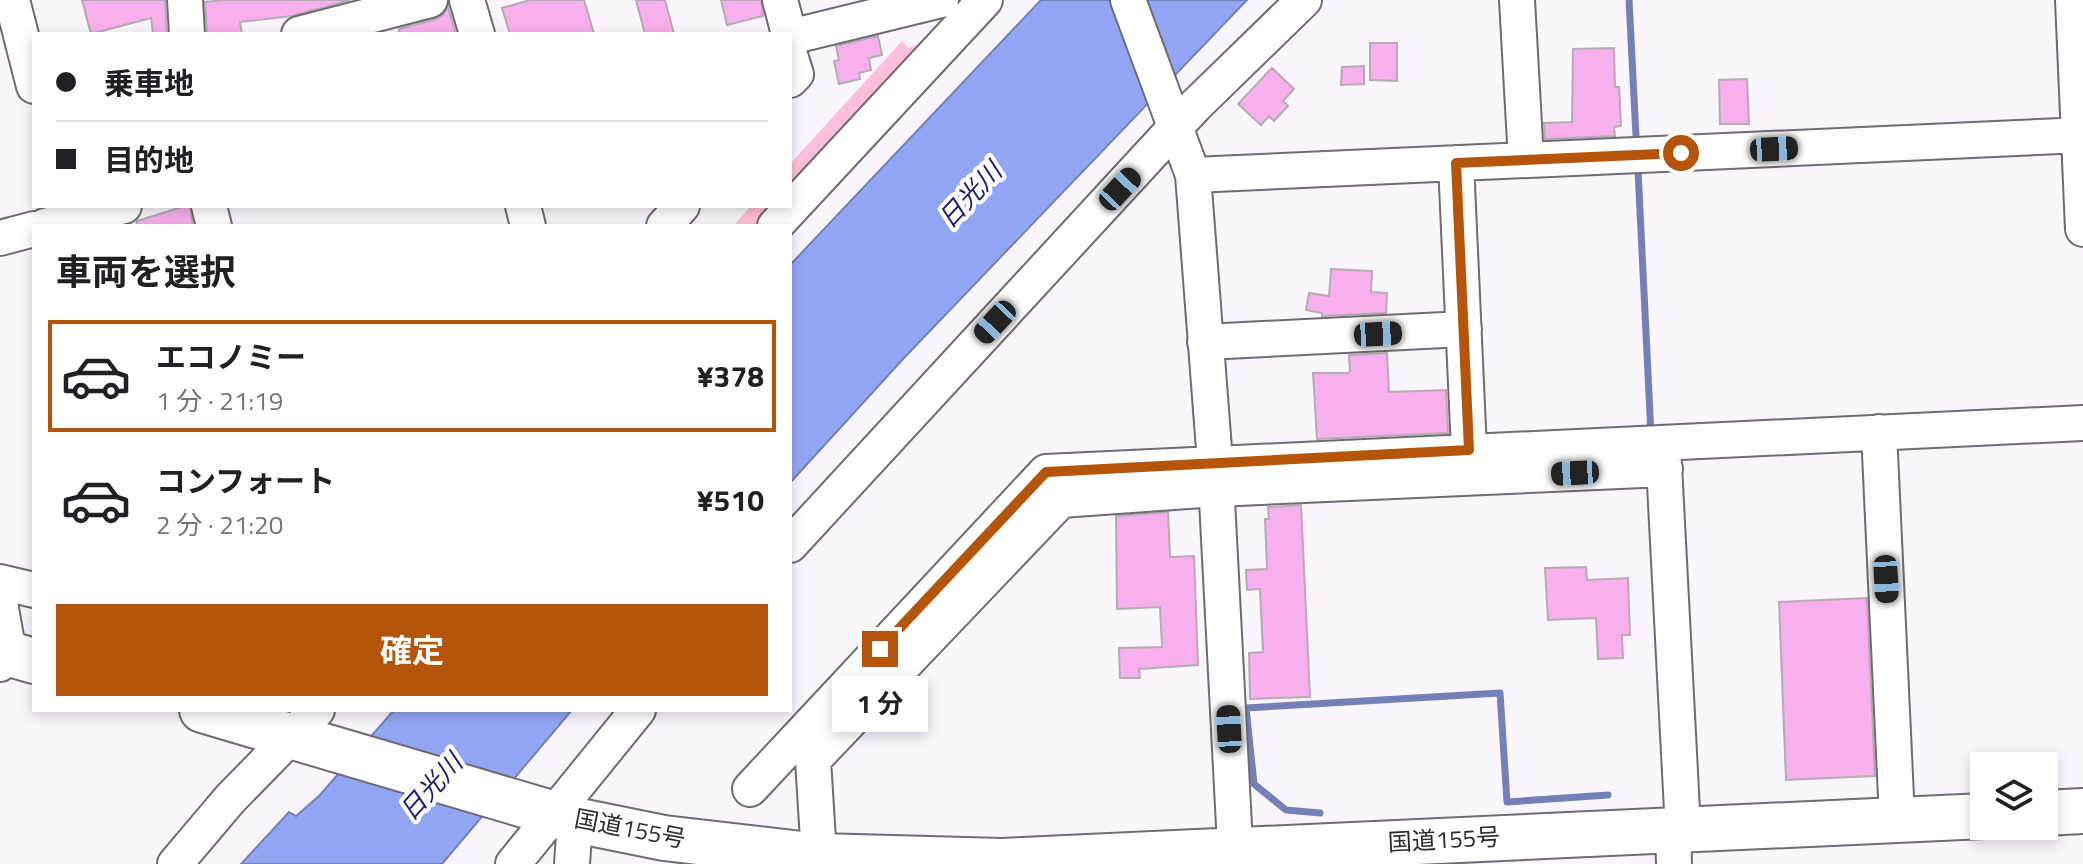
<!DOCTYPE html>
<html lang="ja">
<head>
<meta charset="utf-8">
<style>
  body { margin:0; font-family:"Titillium Web","Noto Sans JP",sans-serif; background:#f2f2f2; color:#202124; height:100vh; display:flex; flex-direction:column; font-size:30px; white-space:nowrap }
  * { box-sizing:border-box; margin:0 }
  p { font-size:26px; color:#757577 }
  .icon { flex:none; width:44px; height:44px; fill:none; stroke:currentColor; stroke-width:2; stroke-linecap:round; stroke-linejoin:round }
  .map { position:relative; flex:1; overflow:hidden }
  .side { position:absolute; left:32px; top:224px; width:760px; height:488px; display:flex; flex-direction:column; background:#fff; border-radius:0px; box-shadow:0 4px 12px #0003 }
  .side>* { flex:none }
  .banner { position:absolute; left:32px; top:32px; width:760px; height:176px; border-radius:0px; box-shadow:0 4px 12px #0003; display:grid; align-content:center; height:176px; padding:0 24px; background:#fff }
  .tools { position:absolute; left:1970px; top:752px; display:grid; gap:16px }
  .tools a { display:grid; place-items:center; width:88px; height:88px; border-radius:0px; background:#fff; box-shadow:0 4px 12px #0003; font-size:40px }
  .end { position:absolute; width:36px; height:36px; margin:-18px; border:10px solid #b45509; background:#fff; box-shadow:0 0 0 4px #fff }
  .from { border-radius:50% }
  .bubble { position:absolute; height:56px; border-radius:0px; background:#fff; box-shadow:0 4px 12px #0003; font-size:26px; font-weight:700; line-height:56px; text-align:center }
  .car { position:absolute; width:24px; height:48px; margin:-24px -12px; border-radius:10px; box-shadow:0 0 6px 2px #0007; background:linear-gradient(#222 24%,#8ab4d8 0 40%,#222 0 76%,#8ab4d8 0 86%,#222 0) }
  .banner b { display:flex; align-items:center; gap:28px; height:76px; font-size:30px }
  .banner b+b { border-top:2px solid #e0e0e0 }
  .banner i { width:20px; height:20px; background:#202124 }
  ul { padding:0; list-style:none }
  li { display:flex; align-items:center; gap:24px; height:112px; margin:0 16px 12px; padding:0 8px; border:4px solid transparent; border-radius:0px }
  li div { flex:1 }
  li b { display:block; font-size:30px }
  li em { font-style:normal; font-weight:700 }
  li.current { border-color:#b45509 }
  li>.icon { width:72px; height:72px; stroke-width:1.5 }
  h2 { padding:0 24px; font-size:36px; line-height:96px }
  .primary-button { display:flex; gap:16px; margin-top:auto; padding:16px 24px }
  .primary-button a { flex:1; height:92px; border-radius:0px; background:#b45509; color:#fff; font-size:32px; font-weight:700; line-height:92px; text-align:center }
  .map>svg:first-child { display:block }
  .green { fill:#ffbfda }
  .water { fill:#93a6f5; stroke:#7481b9; stroke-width:2 }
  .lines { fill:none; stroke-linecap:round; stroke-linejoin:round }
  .stream { stroke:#7481b9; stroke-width:7 }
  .building { fill:#f8afed; stroke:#b5acb3; stroke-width:2 }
  .minor-casing { stroke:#706b73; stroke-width:38 }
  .highway-casing { stroke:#706b73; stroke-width:48 }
  .minor { stroke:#fff; stroke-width:34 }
  .highway { stroke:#fff; stroke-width:44 }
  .route { stroke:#b45509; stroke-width:10 }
  .labels { text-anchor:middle; stroke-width:8; stroke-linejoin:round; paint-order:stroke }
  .street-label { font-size:24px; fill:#2c2a2e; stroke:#fff }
  .water-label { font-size:26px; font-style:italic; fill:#1c1d76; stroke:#fff }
</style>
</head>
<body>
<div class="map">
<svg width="2083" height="864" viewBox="0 0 2083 864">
  <rect width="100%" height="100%" fill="#fbf6fe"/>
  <!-- green -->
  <path class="green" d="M941,23L790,200V164L902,41L908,48L921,43Z
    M751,206H785L766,226H733Z"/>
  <!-- water -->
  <path class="water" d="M1041,0H1247L903,359L790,483V265Z
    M394,710H572L442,864H241L289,812L296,816L319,796Z"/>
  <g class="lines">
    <!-- stream -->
    <path class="stream" d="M1629,0L1636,136
      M1638,170L1651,435
      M1320,813L1286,810L1254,784L1246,708L1500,693L1507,802L1608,795"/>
  </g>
  <!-- building -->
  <path class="building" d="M82,0H165L167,34H153L151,18L91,34Z
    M223,0H350L292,16L240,22L242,34H207L205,2Z
    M530,0H584L594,34H510L502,8Z
    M636,0H665L674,34H645Z
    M721,0H761L763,16L727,25Z
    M448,7L456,34H399V29L436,19L443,15Z
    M878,36L882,55L869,58L871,70L859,73L860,79L839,84L834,61L839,60L836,46Z
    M1370,43H1397V81L1370,80Z
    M1614,48L1615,87H1619L1621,126L1614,127L1615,136L1545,139L1544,123L1572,122L1573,49Z
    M1364,66V84L1341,85L1342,67Z
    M1272,68L1294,89L1283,101L1288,106L1274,121L1269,116L1261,125L1238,104Z
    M1747,79L1749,124H1720L1719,80Z
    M185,206H190L193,226H136L137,221Z
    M1331,269L1372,271L1371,292L1387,293L1386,313L1322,316V313L1306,310L1309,293L1329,296Z
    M1387,353L1389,392L1446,390L1448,433L1317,439L1313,373H1348L1350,371L1349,355Z
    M1301,505L1310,697L1250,699L1249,653L1263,652L1260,589L1247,590L1246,570L1267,569L1265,519H1269L1268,507Z
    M1168,512L1170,557L1194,556L1198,665L1139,669L1140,678H1120L1119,648L1162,647L1160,607L1117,609L1116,516Z
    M1586,567L1587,580L1628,578L1630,635H1622L1623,658L1598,659L1596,618L1548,620L1545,568Z
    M1867,598L1875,776L1786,780L1779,602Z"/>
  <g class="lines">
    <!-- minor casing -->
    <g class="minor-casing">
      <path id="minor" d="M12,0L34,86
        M185,0L187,34
        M467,0L477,34
        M780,0L789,34
        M1128,0L1193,175L1215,462L1236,864
        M1517,0L1526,160
        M2073,0L2083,229
        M299,34L430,0
        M790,37L941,0
        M790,55L796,74L790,80
        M1456,163L1469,450
        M1193,175L2083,135
        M209,206L214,226
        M523,206L528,226
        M45,226L124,206
        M664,226L682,206
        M775,226L985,0
        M0,238L34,229
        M1205,342L1464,329
        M1879,432L1897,819
        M1663,446L1683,830
        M790,545L1195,106L1304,0
        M0,582L34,590
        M0,603L9,654L0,664
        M750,789L1046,472L2083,423
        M1673,830L1674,864
        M819,856L813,760L1061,500L1216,489L1665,469
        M175,864L230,799L317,710
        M513,864L638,710
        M572,864L575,820"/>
    </g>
    <!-- highway casing -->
    <g class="highway-casing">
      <path id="highway" d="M0,651L34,661
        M202,710L575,820L664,838L819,856L1002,861L1984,816
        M2044,813L2083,811"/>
    </g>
    <!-- minor -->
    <use href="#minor" class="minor"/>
    <!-- highway -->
    <use href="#highway" class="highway"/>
  </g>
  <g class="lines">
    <!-- route -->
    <path class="route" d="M880,649L1046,472L1469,450L1456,163L1681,153"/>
  </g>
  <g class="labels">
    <!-- street labels -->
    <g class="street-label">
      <text transform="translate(630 829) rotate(11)" y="8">国道155号</text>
      <text transform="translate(1444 840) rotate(-3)" y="8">国道155号</text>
    </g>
    <!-- water labels -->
    <g class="water-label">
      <text transform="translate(970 195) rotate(-47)" y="9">日光川</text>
      <text transform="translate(431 787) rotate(-48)" y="9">日光川</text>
    </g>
  </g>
</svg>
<div class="tools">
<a><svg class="icon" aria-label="layers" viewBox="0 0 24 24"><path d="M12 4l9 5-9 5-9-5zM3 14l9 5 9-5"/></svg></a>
</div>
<i class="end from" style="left:1681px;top:153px"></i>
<i class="end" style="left:880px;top:649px"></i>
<div class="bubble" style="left:832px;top:676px;width:96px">1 分</div>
<i class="car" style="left:1774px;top:149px;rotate:87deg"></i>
<i class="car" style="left:1120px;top:189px;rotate:43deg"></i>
<i class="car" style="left:995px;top:322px;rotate:223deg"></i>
<i class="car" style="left:1378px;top:334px;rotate:87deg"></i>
<i class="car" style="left:1575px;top:473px;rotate:267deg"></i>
<i class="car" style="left:1886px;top:579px;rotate:177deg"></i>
<i class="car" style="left:1229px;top:729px;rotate:357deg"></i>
<div class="banner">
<b><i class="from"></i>乗車地</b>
<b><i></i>目的地</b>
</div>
<section class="side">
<h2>車両を選択</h2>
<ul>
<li class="current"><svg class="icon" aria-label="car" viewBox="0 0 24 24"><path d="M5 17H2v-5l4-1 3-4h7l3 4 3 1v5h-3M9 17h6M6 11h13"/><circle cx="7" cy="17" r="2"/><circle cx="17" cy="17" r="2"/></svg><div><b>エコノミー</b><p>1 分 · 21:19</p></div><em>¥378</em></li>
<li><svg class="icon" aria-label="car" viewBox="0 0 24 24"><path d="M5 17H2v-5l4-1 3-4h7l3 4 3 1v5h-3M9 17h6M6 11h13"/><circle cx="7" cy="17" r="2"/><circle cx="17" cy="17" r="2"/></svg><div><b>コンフォート</b><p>2 分 · 21:20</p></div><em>¥510</em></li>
</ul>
<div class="primary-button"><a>確定</a></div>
</section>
</div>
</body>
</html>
